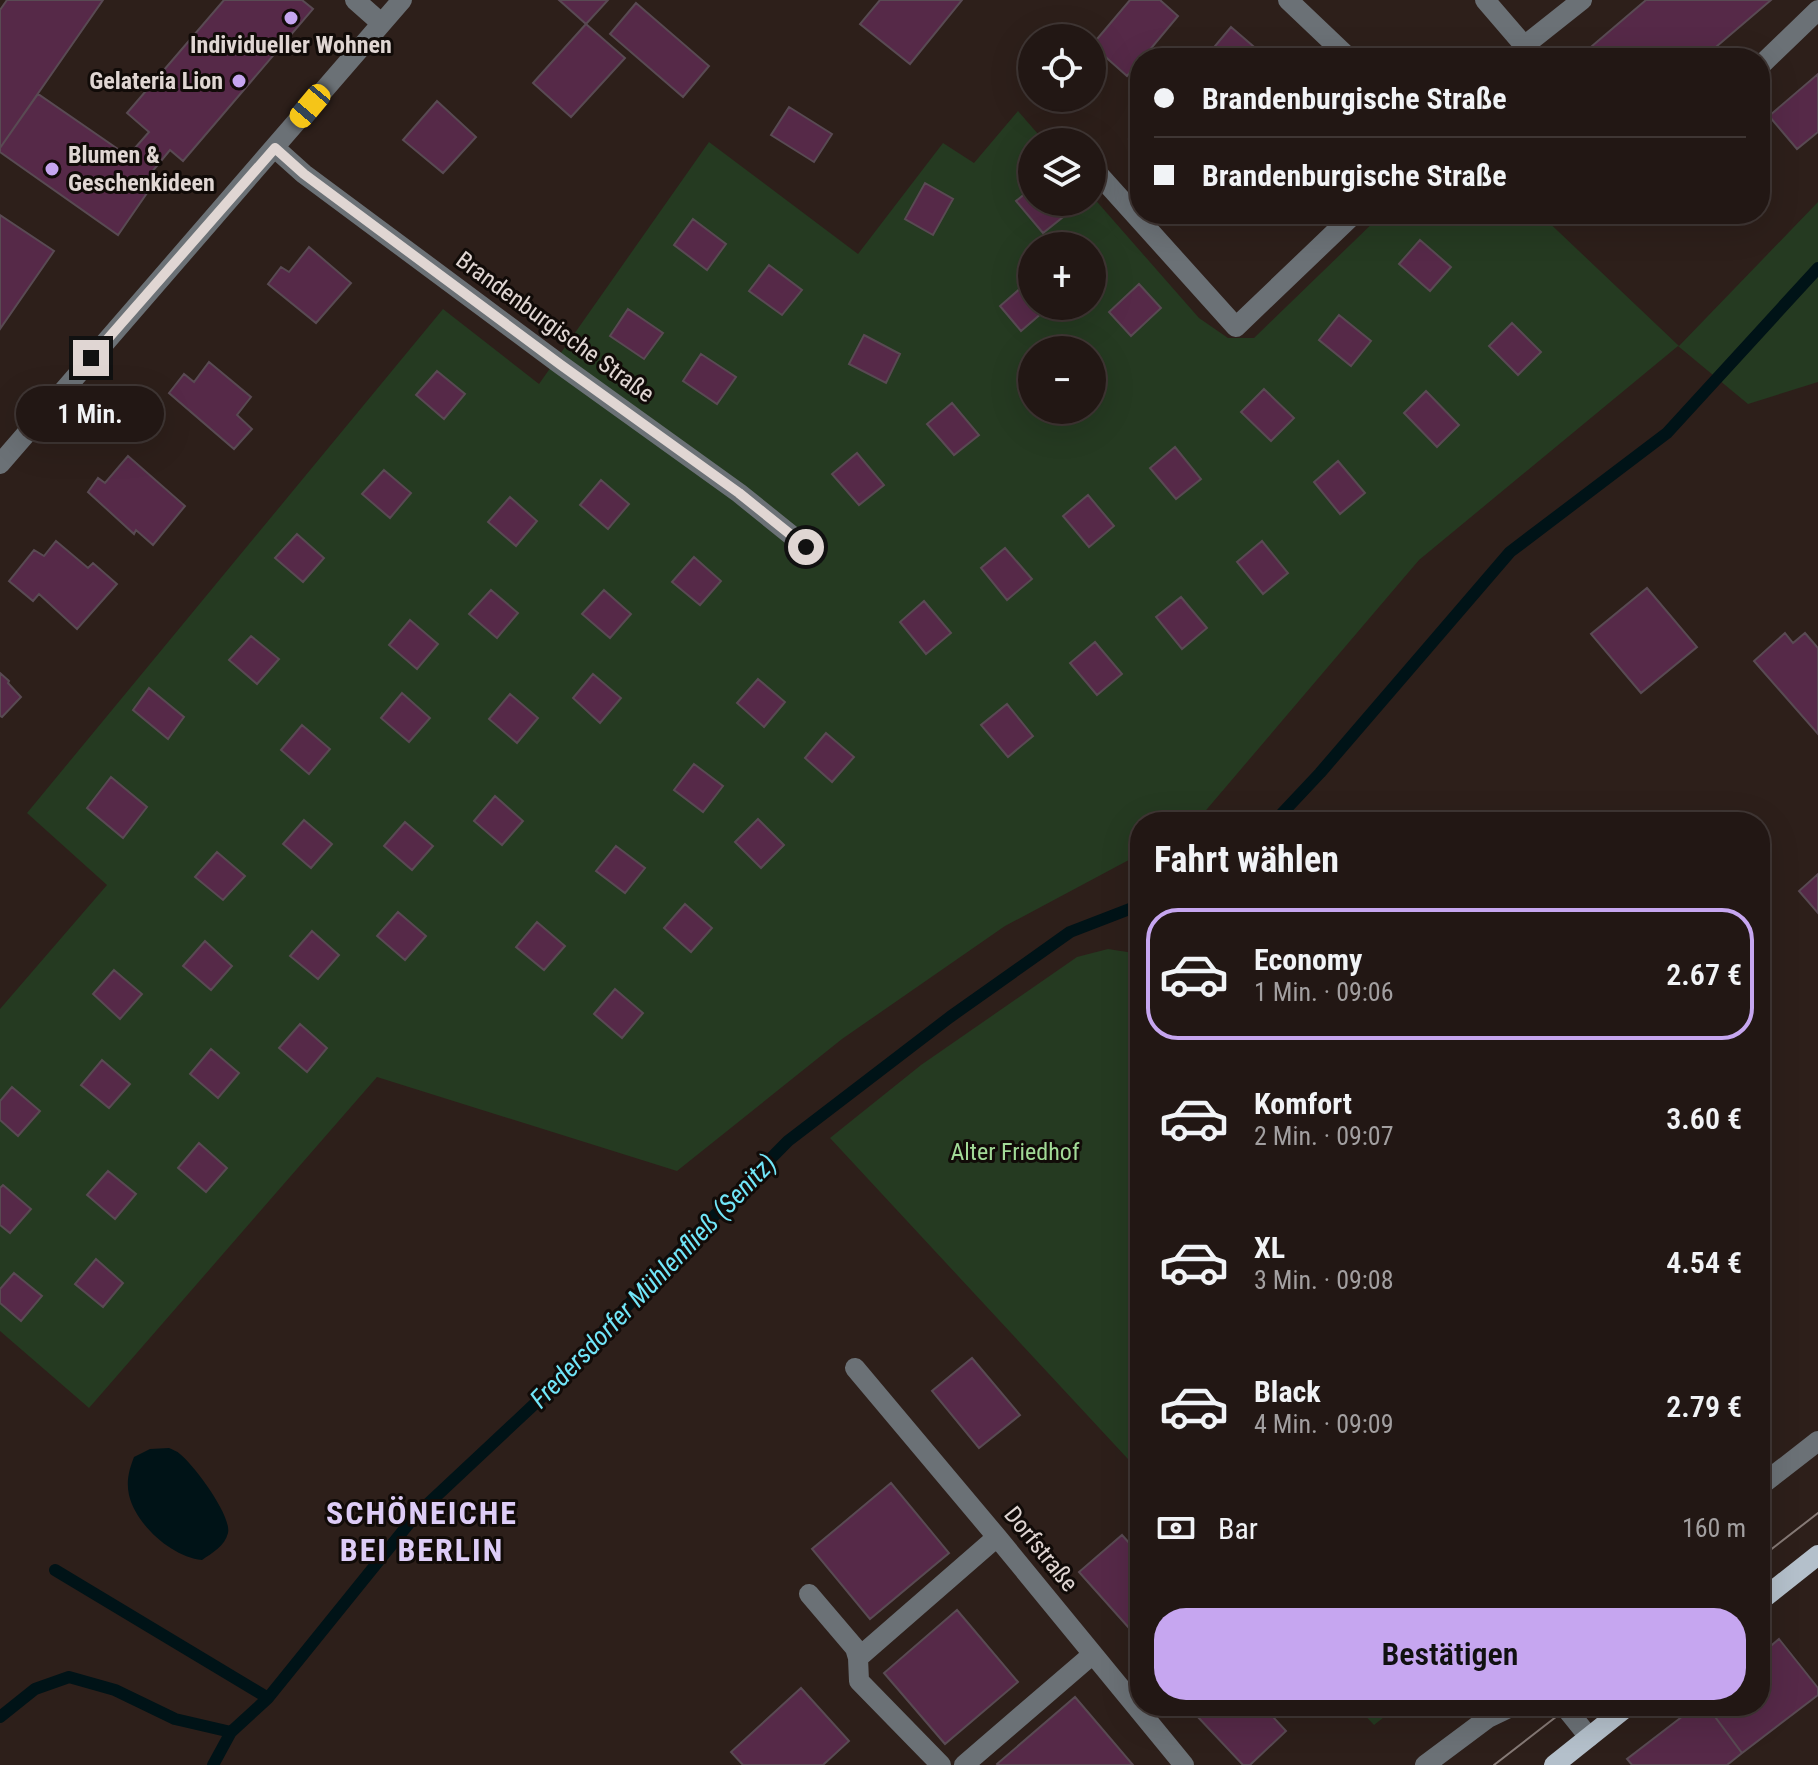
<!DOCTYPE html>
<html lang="de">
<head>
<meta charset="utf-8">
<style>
  body { margin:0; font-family:"Roboto Condensed",sans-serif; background:#2e2422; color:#f1f3f6; height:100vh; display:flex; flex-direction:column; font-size:30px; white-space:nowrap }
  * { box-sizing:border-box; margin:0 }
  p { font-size:26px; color:#a29fa0 }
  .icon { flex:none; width:44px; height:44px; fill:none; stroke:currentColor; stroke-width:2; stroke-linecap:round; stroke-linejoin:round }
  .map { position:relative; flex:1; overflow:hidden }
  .panel { position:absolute; left:1130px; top:812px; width:640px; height:904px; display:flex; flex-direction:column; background:#221714; border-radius:32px; box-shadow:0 8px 32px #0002,0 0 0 2px #3f3634 }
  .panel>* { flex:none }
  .top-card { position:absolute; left:1130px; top:48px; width:640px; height:176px; border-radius:32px; box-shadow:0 8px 32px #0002,0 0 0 2px #3f3634; display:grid; align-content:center; height:176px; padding:0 24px; background:#221714 }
  .controls { position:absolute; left:1018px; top:24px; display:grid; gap:16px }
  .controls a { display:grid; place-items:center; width:88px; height:88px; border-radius:50%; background:#221714; box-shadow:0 8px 32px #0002,0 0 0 2px #3f3634; font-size:40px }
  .end { position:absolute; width:36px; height:36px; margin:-18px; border:10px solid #e0d6d3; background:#111; box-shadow:0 0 0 4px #111 }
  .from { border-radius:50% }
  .bubble { position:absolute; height:56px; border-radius:28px; background:#221714; box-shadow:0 8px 32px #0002,0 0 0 2px #3f3634; font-size:26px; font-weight:600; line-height:56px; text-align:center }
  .car { position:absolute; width:24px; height:48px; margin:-24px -12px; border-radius:10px; box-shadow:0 0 6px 2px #0007; background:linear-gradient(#f5c518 24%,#345 0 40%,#f5c518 0 76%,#345 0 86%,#f5c518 0) }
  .top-card b { display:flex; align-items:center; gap:28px; height:76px; font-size:30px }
  .top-card b+b { border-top:2px solid #3f3634 }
  .top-card i { width:20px; height:20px; background:#f1f3f6 }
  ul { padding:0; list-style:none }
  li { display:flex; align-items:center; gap:24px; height:132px; margin:0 16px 12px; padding:0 8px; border:4px solid transparent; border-radius:32px }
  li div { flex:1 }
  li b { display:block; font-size:30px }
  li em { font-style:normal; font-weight:600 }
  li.on { border-color:#c6a6f0 }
  li>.icon { width:72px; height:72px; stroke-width:1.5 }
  h2 { padding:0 24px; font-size:36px; line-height:96px }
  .pay { display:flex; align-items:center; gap:20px; height:88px; padding:0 24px; font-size:30px }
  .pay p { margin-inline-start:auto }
  .button { display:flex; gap:16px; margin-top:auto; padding:16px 24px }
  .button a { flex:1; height:92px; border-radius:32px; background:#c6a6f0; color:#111; font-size:32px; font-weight:600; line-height:92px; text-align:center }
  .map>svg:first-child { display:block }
  .green { fill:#253a21; fill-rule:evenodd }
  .water { fill:#001317 }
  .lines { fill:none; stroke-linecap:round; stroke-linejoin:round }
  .stream { stroke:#001317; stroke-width:12 }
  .building { fill:#562948; stroke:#594a53; stroke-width:2 }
  .minor { stroke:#6b7176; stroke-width:20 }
  .major { stroke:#b4c0cb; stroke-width:20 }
  .tram { stroke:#867a76; stroke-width:2 }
  .route { stroke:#e0d6d3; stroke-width:10 }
  .poi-dot { fill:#c6a6f0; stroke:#110b08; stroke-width:3 }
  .labels { text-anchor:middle; stroke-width:6; stroke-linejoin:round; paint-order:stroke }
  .poi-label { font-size:24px; font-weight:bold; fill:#e0d6d3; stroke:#110b08 }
  .street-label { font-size:24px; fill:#e0d6d3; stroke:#110b08 }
  .park-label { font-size:24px; fill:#a2da97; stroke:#110b08 }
  .water-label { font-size:26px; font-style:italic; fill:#71e6f9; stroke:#110b08 }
  .district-label { font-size:32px; font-weight:bold; letter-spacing:2px; fill:#ddccf6; stroke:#110b08 }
</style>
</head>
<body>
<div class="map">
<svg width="1818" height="1765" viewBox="0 0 1818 1765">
  <rect width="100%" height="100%" fill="#2d1f1a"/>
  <!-- green -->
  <path class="green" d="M1018,111L1045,142H1032V202H1092V196L1199,318L1228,338H1254L1382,214H1540L1679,346L1818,202V382L1748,404L1678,346L1419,560L1196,822H1140V854L1005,926L842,1039L677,1171L377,1077L89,1408L0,1331V1009L107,885L27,813L443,309L539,384L709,142L858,254L943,143L974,163ZM1032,246H1092V306H1032ZM1032,350H1092V410H1032Z
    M1108,949L1140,954V1472L830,1138L921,1065L1077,957Z
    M1356,1706H1398L1374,1725Z"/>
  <!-- water -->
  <path class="water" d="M169,1448C173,1450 177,1451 180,1454C194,1465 232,1516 228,1533C225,1546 212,1553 202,1560C172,1557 136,1525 129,1495C126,1481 129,1470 134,1457L150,1449Z"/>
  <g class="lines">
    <!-- stream -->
    <path class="stream" d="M1274,822L1320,773L1510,552L1667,433L1818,268
      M55,1570L268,1698
      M0,1717L35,1689L69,1677L115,1690L175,1719L231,1732L268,1698L415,1516L542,1397L661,1270L788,1141L950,1017L1070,932L1140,905
      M213,1765L231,1732"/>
  </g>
  <!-- building -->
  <path class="building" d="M7,0H103L0,148V10Z
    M224,0H302L313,9L183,161L170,150L151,173L158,177L118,235L0,152V148L38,94L128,156L149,132L127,113Z
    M559,0H608L586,24Z
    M880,0H962L910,64L860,24Z
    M1130,0H1160L1178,16L1143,58H1140V61L1127,76L1092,45Z
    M1646,0H1771L1703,58H1578Z
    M636,3L709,66L683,97L610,34Z
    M586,24L625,58L571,117L533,83Z
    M1231,27L1267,58H1205Z
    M1818,74V132L1797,149L1769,116Z
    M437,101L476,137L443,173L403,140Z
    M789,107L832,134L814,162L771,135Z
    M1140,128V151L1129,139Z
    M925,183L953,199L933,235L905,219Z
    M1032,188V202H1059L1068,213L1043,233L1016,201Z
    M0,215L54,251L0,329Z
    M693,219L726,244L707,270L674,245Z
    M1420,240L1451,267L1430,291L1399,264Z
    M309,247L351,283L316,323L268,284L281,267L289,272Z
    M769,265L802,290L782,315L749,291Z
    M1031,279L1032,306H1050L1021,331L1000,306Z
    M1139,284L1161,308L1131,336L1109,312Z
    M628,309L663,333L644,359L610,336Z
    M1339,315L1371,341L1351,366L1319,340Z
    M1512,323L1541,352L1518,375L1489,346Z
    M864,335L900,354L886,383L849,364Z
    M701,354L736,377L717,404L683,381Z
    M209,362L251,397L237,415L252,429L234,449L169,393L184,374L194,382Z
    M437,371L465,394L444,419L416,395Z
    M1264,389L1294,418L1271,441L1241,412Z
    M1426,391L1459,425L1437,447L1404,413Z
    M952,403L979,435L954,455L927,424Z
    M1175,447L1201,479L1176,499L1150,468Z
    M857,453L884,485L859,505L832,474Z
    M128,456L185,506L153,545L136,530L134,534L88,492L98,478L105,483Z
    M1338,461L1365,493L1340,514L1314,482Z
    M384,470L411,493L390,518L362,494Z
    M601,480L629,504L608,529L580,505Z
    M1088,495L1114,526L1089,547L1063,516Z
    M510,497L537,521L516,546L488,522Z
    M297,534L324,558L303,582L275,558Z
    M56,541L88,568L93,563L117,584L77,629L39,594L33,601L9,581L34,550L44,556Z
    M1262,541L1288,573L1263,594L1237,562Z
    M1005,548L1032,579L1007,600L981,568Z
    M694,557L721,581L700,605L672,582Z
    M1647,588L1697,647L1641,693L1591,634Z
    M491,590L518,613L497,638L469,614Z
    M604,590L631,614L610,638L582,614Z
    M1181,597L1207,628L1182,649L1156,617Z
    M924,601L951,633L926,654L900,622Z
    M410,620L438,644L417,669L389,645Z
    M1785,633L1793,643L1805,633L1818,648V734L1754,661Z
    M251,636L279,659L257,684L229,660Z
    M1095,642L1122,674L1097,695L1070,663Z
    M0,673L9,681L8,683L21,697L2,717L0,716Z
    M593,674L621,698L600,723L573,698Z
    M758,679L785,702L764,727L737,703Z
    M149,688L184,717L168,739L133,710Z
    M402,693L430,718L409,742L381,718Z
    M510,694L538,718L517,743L489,719Z
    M1007,704L1033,736L1008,757L981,725Z
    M302,725L330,749L309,774L281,750Z
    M826,733L854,757L832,782L805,758Z
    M694,764L723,786L703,812L674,790Z
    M111,777L147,807L123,838L87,808Z
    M495,796L523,821L502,845L474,821Z
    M758,819L784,845L761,868L735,842Z
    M304,820L332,844L311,868L283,844Z
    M405,822L433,846L412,870L384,846Z
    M616,846L645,868L625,893L596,871Z
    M217,852L245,876L223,900L195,877Z
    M1818,874V913L1799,891Z
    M685,904L712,928L691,952L664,928Z
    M398,912L426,936L405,960L377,936Z
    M537,922L565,946L544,970L516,947Z
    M312,931L339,955L318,979L290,956Z
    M205,941L232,966L211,990L183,966Z
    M114,970L142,994L120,1019L93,994Z
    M615,989L643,1013L622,1038L594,1014Z
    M300,1024L327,1048L307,1072L279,1048Z
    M211,1049L239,1073L218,1098L190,1074Z
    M102,1060L130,1084L109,1108L81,1085Z
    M12,1087L40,1111L18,1136L0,1120V1101Z
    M199,1143L227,1168L206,1192L178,1168Z
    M108,1171L136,1194L115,1219L87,1195Z
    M3,1185L31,1209L10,1233L0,1225V1188Z
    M96,1259L123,1283L103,1307L75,1284Z
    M14,1273L42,1296L21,1321L0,1303V1289Z
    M972,1358L1020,1415L979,1448L932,1391Z
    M891,1483L949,1553L870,1619L812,1549Z
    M1122,1535L1140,1555V1618L1129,1628L1079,1572Z
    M957,1610L1018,1682L945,1744L884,1673Z
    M1779,1639L1818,1688V1695L1742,1753L1707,1706H1760V1655Z
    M801,1688L849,1741L823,1765H743L731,1752Z
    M1075,1697L1133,1765H998L997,1764Z
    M1206,1706H1263L1286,1731L1250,1765H1243L1196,1715Z
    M1696,1706H1707L1742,1753L1727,1765H1632L1627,1759Z"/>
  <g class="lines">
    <!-- minor -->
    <path class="minor" d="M355,0L381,23
      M1288,0L1349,58
      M1485,0L1535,58
      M1524,46L1582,0
      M1760,66L1818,10
      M275,148L304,174L561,365L739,493L806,547
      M1092,167L1236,327L1354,214
      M0,464L402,0
      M855,1368L997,1537L1184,1765
      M1760,1486L1818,1441
      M809,1594L855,1648L858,1658L859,1681L941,1765
      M858,1658L997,1537
      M1564,1706L1589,1737
      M964,1765L1093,1654
      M1425,1765L1488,1718L1513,1706"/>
    <!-- major -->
    <path class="major" d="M1760,1601L1818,1555
      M1554,1765L1628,1706"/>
    <!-- tram -->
    <path class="tram" d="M1760,1558L1818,1513
      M1494,1765L1570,1706"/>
  </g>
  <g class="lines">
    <!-- route -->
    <path class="route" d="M91,358L275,148L304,174L561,365L739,493L806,547"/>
  </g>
  <!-- markers -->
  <g class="poi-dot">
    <circle cx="291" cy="18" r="8"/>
    <circle cx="239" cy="81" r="8"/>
    <circle cx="52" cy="169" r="8"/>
  </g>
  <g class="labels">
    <!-- poi labels -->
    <g class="poi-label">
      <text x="291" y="53">Individueller Wohnen</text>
      <text x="223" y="89" text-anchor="end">Gelateria Lion</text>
      <text x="68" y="163" text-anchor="start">Blumen &amp;<tspan x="68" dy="28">Geschenkideen</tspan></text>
    </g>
    <!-- street labels -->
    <g class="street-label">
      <text transform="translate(555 327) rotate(36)" y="8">Brandenburgische Straße</text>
      <text transform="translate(1041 1549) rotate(51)" y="8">Dorfstraße</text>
    </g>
    <!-- park labels -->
    <g class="park-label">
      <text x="1015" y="1160">Alter Friedhof</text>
    </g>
    <!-- water labels -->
    <g class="water-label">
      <text transform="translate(653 1281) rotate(-46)" y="9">Fredersdorfer Mühlenfließ (Senitz)</text>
    </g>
    <!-- district labels -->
    <g class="district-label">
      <text x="422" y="1524">SCHÖNEICHE<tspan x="422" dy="37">BEI BERLIN</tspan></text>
    </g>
  </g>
</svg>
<div class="controls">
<a><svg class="icon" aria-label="locate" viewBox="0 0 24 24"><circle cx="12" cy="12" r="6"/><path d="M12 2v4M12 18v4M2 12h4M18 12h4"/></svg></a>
<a><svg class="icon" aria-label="layers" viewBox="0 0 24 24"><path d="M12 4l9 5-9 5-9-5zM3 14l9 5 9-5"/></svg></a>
<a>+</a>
<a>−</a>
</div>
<i class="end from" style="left:806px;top:547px"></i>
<i class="end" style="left:91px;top:358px"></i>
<div class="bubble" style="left:16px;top:386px;width:148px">1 Min.</div>
<i class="car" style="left:310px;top:106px;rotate:220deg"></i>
<div class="top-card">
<b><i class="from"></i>Brandenburgische Straße</b>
<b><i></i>Brandenburgische Straße</b>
</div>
<section class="panel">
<h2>Fahrt wählen</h2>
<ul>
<li class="on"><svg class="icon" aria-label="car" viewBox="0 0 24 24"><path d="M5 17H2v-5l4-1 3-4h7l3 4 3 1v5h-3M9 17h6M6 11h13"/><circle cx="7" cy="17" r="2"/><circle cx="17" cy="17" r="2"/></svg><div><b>Economy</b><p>1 Min. · 09:06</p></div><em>2.67 €</em></li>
<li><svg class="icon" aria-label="car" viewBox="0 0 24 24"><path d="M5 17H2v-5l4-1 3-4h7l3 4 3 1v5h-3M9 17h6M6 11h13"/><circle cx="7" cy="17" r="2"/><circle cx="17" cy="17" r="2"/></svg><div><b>Komfort</b><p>2 Min. · 09:07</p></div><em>3.60 €</em></li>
<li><svg class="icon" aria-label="car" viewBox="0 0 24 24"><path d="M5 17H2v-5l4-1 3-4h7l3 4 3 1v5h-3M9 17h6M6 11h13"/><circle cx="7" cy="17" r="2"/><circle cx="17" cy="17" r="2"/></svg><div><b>XL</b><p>3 Min. · 09:08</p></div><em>4.54 €</em></li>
<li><svg class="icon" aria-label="car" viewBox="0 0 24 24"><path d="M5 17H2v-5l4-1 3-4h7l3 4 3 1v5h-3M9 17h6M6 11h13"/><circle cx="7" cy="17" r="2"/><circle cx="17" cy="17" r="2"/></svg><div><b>Black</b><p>4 Min. · 09:09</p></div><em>2.79 €</em></li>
</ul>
<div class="pay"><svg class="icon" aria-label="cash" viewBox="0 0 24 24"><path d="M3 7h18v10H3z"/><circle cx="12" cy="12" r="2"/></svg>Bar<p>160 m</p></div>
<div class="button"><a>Bestätigen</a></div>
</section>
</div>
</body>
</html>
